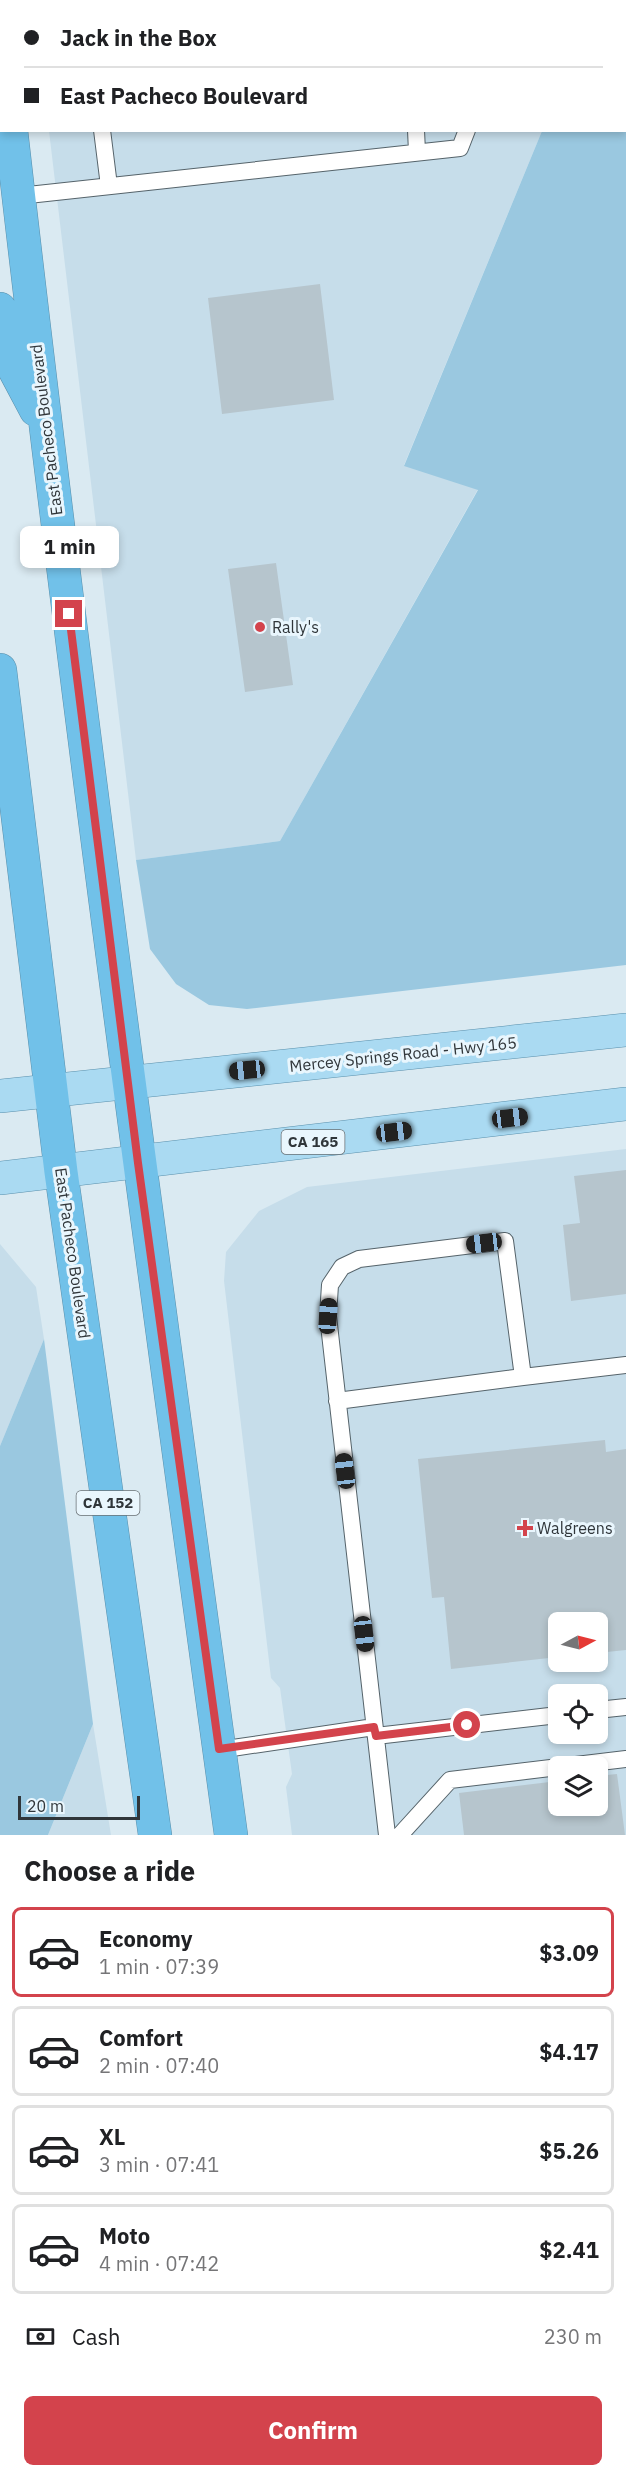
<!DOCTYPE html>
<html lang="en">
<head>
<meta charset="utf-8">
<style>
  body { margin:0; font-family:"IBM Plex Sans",sans-serif; background:#f6f6f6; color:#202124; height:100vh; display:flex; flex-direction:column; font-size:22px; white-space:nowrap }
  * { box-sizing:border-box; margin:0 }
  p { font-size:20px; color:#757577 }
  .icon { flex:none; width:33px; height:33px; fill:none; stroke:currentColor; stroke-width:2; stroke-linecap:round; stroke-linejoin:round }
  .map { position:relative; height:1835px; overflow:hidden }
  .side { display:flex; flex-direction:column; background:#fff; flex:1 }
  .side>* { flex:none }
  .guide { position:absolute; left:0px; top:0px; width:627px; height:132px; box-shadow:0 3px 9px #0003; display:grid; align-content:center; height:132px; padding:0 24px; background:#fff }
  .needle { width:39px; rotate:83deg }
  .buttons { position:absolute; left:548px; top:1612px; display:grid; gap:12px }
  .buttons a { display:grid; place-items:center; width:60px; height:60px; border-radius:9px; background:#fff; box-shadow:0 3px 9px #0003; font-size:30px }
  .scale { position:absolute; left:18px; bottom:15px; width:122px; box-sizing:border-box; padding-left:6px; border:3px solid #30363a; border-top:0; font-size:16px; line-height:21px; white-space:nowrap; color:#30363a; -webkit-text-stroke:4px #e9f6fd; paint-order:stroke }
  .end { position:absolute; width:27px; height:27px; margin:-14px; border:8px solid #d3434c; background:#fff; box-shadow:0 0 0 3px #fff }
  .from { border-radius:50% }
  .bubble { position:absolute; height:42px; border-radius:9px; background:#fff; box-shadow:0 3px 9px #0003; font-size:20px; font-weight:700; line-height:42px; text-align:center }
  .car { position:absolute; width:18px; height:36px; margin:-18px -9px; border-radius:8px; box-shadow:0 0 4px 2px #0007; background:linear-gradient(#222 24%,#8ab4d8 0 40%,#222 0 76%,#8ab4d8 0 86%,#222 0) }
  .guide b { display:flex; align-items:center; gap:21px; height:57px; font-size:22px }
  .guide b+b { border-top:2px solid #e0e0e0 }
  .guide i { width:15px; height:15px; background:#202124 }
  ul { padding:0; list-style:none }
  li { display:flex; align-items:center; gap:18px; height:90px; margin:0 12px 9px; padding:0 12px; border:3px solid #e0e0e0; border-radius:9px }
  li div { flex:1 }
  li b { display:block; font-size:22px }
  li em { font-style:normal; font-weight:700 }
  li.current { border-color:#d3434c }
  li>.icon { width:54px; height:54px; stroke-width:1.5 }
  h2 { padding:0 24px; font-size:27px; line-height:72px }
  .pay { display:flex; align-items:center; gap:15px; height:66px; padding:0 24px; font-size:22px }
  .pay p { margin-inline-start:auto }
  .action { display:flex; gap:12px; margin-top:auto; padding:12px 24px }
  .action a { flex:1; height:69px; border-radius:9px; background:#d3434c; color:#fff; font-size:24px; font-weight:700; line-height:69px; text-align:center }
  .map>svg:first-child { display:block }
  .built { fill:#c6ddea; fill-rule:evenodd }
  .green { fill:#9ac8e0 }
  .building { fill:#b6c5cd }
  .lines { fill:none; stroke-linecap:round; stroke-linejoin:round }
  .lane-casing { stroke:#55636a; stroke-width:18 }
  .primary-casing { stroke:#5a90ac; stroke-width:34 }
  .highway-casing { stroke:#5a90ac; stroke-width:34 }
  .lane { stroke:#fff; stroke-width:16 }
  .primary { stroke:#aadaf2; stroke-width:33 }
  .highway { stroke:#71c1e9; stroke-width:33 }
  .route { stroke:#d3434c; stroke-width:8 }
  .poi-dot { fill:#d3434c; stroke:#e9f6fd; stroke-width:2 }
  .labels { text-anchor:middle; stroke-width:6; stroke-linejoin:round; paint-order:stroke }
  .shield { fill:#e9f6fd; stroke:#687074; stroke-width:1.5 }
  .shield-label { font-size:15px; font-weight:bold; fill:#30363a }
  .street-label { font-size:16px; fill:#30363a; stroke:#e9f6fd }
  .poi-label { font-size:16px; fill:#30363a; stroke:#e9f6fd; text-anchor:start }
</style>
</head>
<body>
<div class="map">
<svg width="626" height="1835" viewBox="0 0 626 1835">
  <rect width="100%" height="100%" fill="#daeaf2"/>
  <!-- built -->
  <path class="built" d="M33,0H596L595,2Z
    M49,131H542L404,465L478,489L280,841L136,860Z
    M626,1149V1835H292L286,1787L292,1774L280,1688L271,1678L224,1281L226,1252L259,1211L307,1187ZM558,1623H597V1662H558ZM558,1695H597V1734H558ZM558,1767H597V1806H558Z
    M0,1244L36,1287L44,1339L0,1446Z
    M93,1724L111,1835H48Z"/>
  <!-- green -->
  <path class="green" d="M596,0H626V965L247,1009L209,1005L176,984L150,949L136,860L280,841L478,490L404,466L542,131L626,130V2Z
    M44,1339L93,1724L48,1835H0V1446Z"/>
  <!-- building -->
  <path class="building" d="M320,284L334,400L222,414L208,298Z
    M276,563L293,685L245,692L228,569Z
    M626,1170V1294L571,1301L563,1225L580,1223L574,1176Z
    M605,1440L606,1452L626,1449V1650L597,1653V1623H558V1657L451,1669L444,1597L432,1598L418,1459Z
    M617,1774L625,1835H464L459,1793L558,1781V1806H597V1776Z"/>
  <g class="lines">
    <!-- lane casing -->
    <g class="lane-casing">
      <path id="lane" d="M87,0V2
        M321,0L330,2
        M263,2L274,0
        M519,2V0
        M102,130L109,186
        M416,130L417,152
        M19,196L460,148L467,130
        M337,1401L523,1377
        M597,1710L626,1707
        M376,1736L558,1715
        M219,1750L374,1727
        M387,1835L328,1316L330,1285L342,1267L359,1259L505,1241L523,1377L626,1365
        M400,1835L450,1780L626,1759"/>
    </g>
    <!-- primary casing -->
    <g class="primary-casing">
      <path id="primary" d="M0,1096L626,1030
        M0,1178L626,1104"/>
    </g>
    <!-- highway casing -->
    <g class="highway-casing">
      <path id="highway" d="M0,33L2,46
        M11,130C76,700 153,1267 231,1835
        M0,309L10,361L36,410
        M0,670L61,1172L155,1835"/>
    </g>
    <!-- lane -->
    <use href="#lane" class="lane"/>
    <!-- primary -->
    <use href="#primary" class="primary"/>
    <!-- highway -->
    <use href="#highway" class="highway"/>
  </g>
  <g class="lines">
    <!-- route -->
    <path class="route" d="M69,614L138,1163L219,1749L374,1727L376,1736L467,1725"/>
  </g>
  <!-- markers -->
  <g class="poi-dot">
    <circle cx="260" cy="627" r="6"/>
    <path d="M522 1519h6v6h6v6h-6v6h-6v-6h-6v-6h6z"/>
  </g>
  <g class="labels">
    <!-- shield labels -->
    <g class="shield">
      <rect x="281.5" y="1130" width="63" height="24" rx="4.5"/>
      <rect x="76.5" y="1491" width="63" height="24" rx="4.5"/>
    </g>
    <g class="shield-label">
      <text x="313" y="1147">CA 165</text>
      <text x="108" y="1508">CA 152</text>
    </g>
    <!-- street labels -->
    <g class="street-label">
      <text transform="translate(46 430) rotate(-97)" y="6">East Pacheco Boulevard</text>
      <text transform="translate(403 1054) rotate(-6)" y="6">Mercey Springs Road - Hwy 165</text>
      <text transform="translate(73 1253) rotate(82)" y="6">East Pacheco Boulevard</text>
    </g>
    <!-- poi labels -->
    <g class="poi-label">
      <text x="272" y="633">Rally's</text>
      <text x="537" y="1534">Walgreens</text>
    </g>
  </g>
</svg>
<div class="buttons">
<a><svg class="needle" viewBox="-14 -14 28 28"><path d="M0-13l5 13h-10z" fill="#e53935"/><path d="M0 13l5-13h-10z" fill="#757577"/></svg></a>
<a><svg class="icon" aria-label="locate" viewBox="0 0 24 24"><circle cx="12" cy="12" r="6"/><path d="M12 2v4M12 18v4M2 12h4M18 12h4"/></svg></a>
<a><svg class="icon" aria-label="layers" viewBox="0 0 24 24"><path d="M12 4l9 5-9 5-9-5zM3 14l9 5 9-5"/></svg></a>
</div>
<div class="scale">20 m</div>
<i class="end from" style="left:467px;top:1725px"></i>
<i class="end" style="left:69px;top:614px"></i>
<div class="bubble" style="left:20px;top:526px;width:99px">1 min</div>
<i class="car" style="left:247px;top:1070px;rotate:264deg"></i>
<i class="car" style="left:510px;top:1118px;rotate:83deg"></i>
<i class="car" style="left:394px;top:1132px;rotate:83deg"></i>
<i class="car" style="left:484px;top:1243px;rotate:263deg"></i>
<i class="car" style="left:328px;top:1316px;rotate:4deg"></i>
<i class="car" style="left:345px;top:1471px;rotate:353deg"></i>
<i class="car" style="left:364px;top:1634px;rotate:173deg"></i>
<div class="guide">
<b><i class="from"></i>Jack in the Box</b>
<b><i></i>East Pacheco Boulevard</b>
</div>
</div>
<section class="side">
<h2>Choose a ride</h2>
<ul>
<li class="current"><svg class="icon" aria-label="car" viewBox="0 0 24 24"><path d="M5 17H2v-5l4-1 3-4h7l3 4 3 1v5h-3M9 17h6M6 11h13"/><circle cx="7" cy="17" r="2"/><circle cx="17" cy="17" r="2"/></svg><div><b>Economy</b><p>1 min · 07:39</p></div><em>$3.09</em></li>
<li><svg class="icon" aria-label="car" viewBox="0 0 24 24"><path d="M5 17H2v-5l4-1 3-4h7l3 4 3 1v5h-3M9 17h6M6 11h13"/><circle cx="7" cy="17" r="2"/><circle cx="17" cy="17" r="2"/></svg><div><b>Comfort</b><p>2 min · 07:40</p></div><em>$4.17</em></li>
<li><svg class="icon" aria-label="car" viewBox="0 0 24 24"><path d="M5 17H2v-5l4-1 3-4h7l3 4 3 1v5h-3M9 17h6M6 11h13"/><circle cx="7" cy="17" r="2"/><circle cx="17" cy="17" r="2"/></svg><div><b>XL</b><p>3 min · 07:41</p></div><em>$5.26</em></li>
<li><svg class="icon" aria-label="car" viewBox="0 0 24 24"><path d="M5 17H2v-5l4-1 3-4h7l3 4 3 1v5h-3M9 17h6M6 11h13"/><circle cx="7" cy="17" r="2"/><circle cx="17" cy="17" r="2"/></svg><div><b>Moto</b><p>4 min · 07:42</p></div><em>$2.41</em></li>
</ul>
<div class="pay"><svg class="icon" aria-label="cash" viewBox="0 0 24 24"><path d="M3 7h18v10H3z"/><circle cx="12" cy="12" r="2"/></svg>Cash<p>230 m</p></div>
<div class="action"><a>Confirm</a></div>
</section>
</body>
</html>
